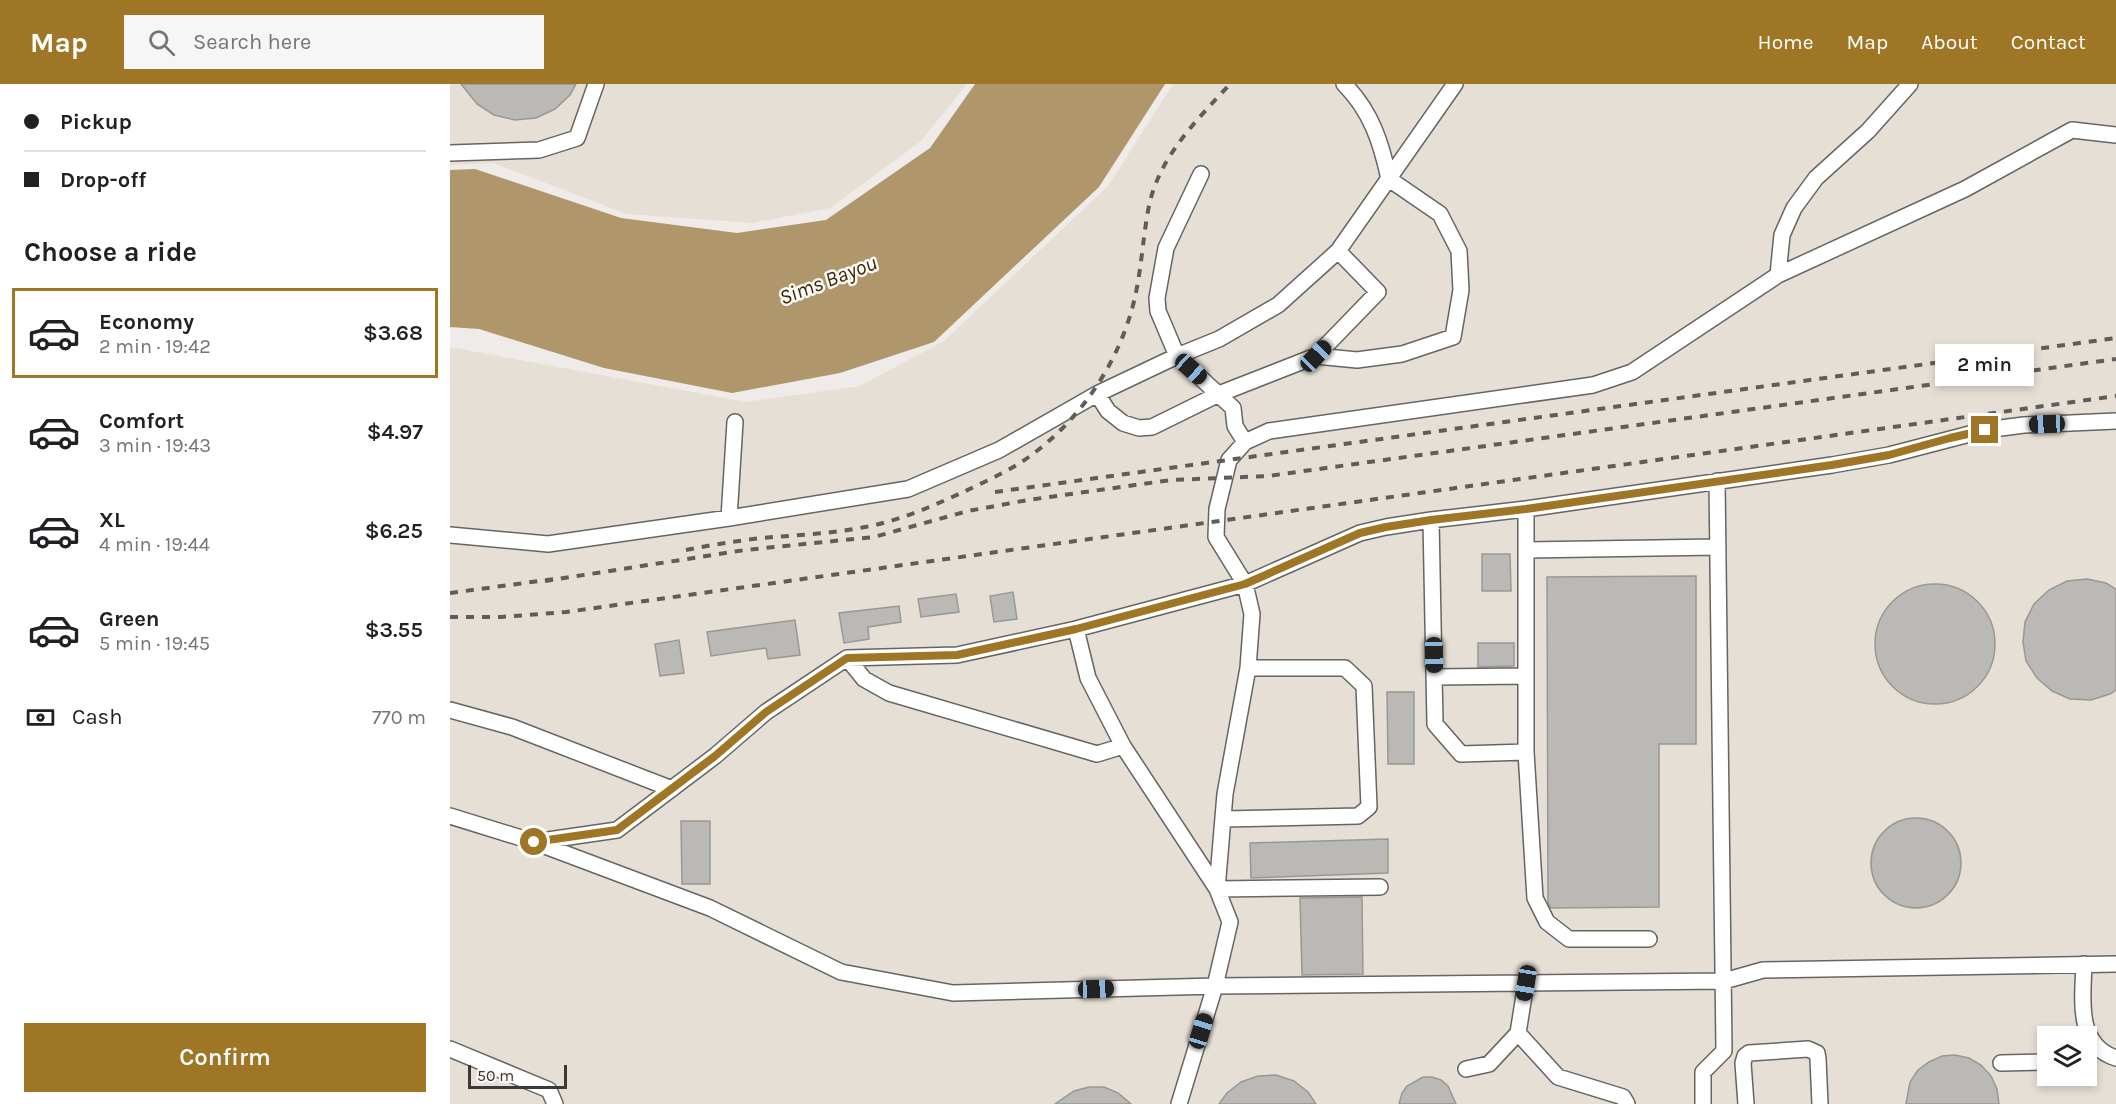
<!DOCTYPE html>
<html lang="en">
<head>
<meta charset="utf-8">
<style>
  body { margin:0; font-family:Karla,sans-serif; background:#f6f6f6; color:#202124; height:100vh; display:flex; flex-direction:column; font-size:22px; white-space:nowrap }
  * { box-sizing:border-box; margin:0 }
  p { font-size:20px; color:#757577 }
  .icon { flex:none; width:33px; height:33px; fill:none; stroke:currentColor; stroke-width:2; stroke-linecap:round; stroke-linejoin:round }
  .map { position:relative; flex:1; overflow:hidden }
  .side { display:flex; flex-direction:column; background:#fff; width:450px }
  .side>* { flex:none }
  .hud { display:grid; align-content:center; height:132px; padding:0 24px; background:#fff }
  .tools { position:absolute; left:1587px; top:942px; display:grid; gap:12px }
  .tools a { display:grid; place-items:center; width:60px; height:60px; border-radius:0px; background:#fff; box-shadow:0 3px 9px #0003; font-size:30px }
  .scale { position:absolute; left:18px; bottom:15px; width:99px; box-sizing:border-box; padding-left:6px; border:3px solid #3a3938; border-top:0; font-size:16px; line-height:21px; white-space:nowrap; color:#3a3938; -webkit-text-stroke:4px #fbf9f5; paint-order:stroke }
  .end { position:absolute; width:27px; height:27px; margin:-14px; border:8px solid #9f7625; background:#fff; box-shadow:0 0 0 3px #fff }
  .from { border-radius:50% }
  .bubble { position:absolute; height:42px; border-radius:0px; background:#fff; box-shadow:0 3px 9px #0003; font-size:20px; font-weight:600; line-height:42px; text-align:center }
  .car { position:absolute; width:18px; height:36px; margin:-18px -9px; border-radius:8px; box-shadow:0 0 4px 2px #0007; background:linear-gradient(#222 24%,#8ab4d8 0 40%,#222 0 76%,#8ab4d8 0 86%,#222 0) }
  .hud b { display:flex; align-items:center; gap:21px; height:57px; font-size:22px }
  .hud b+b { border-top:2px solid #e0e0e0 }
  .hud i { width:15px; height:15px; background:#202124 }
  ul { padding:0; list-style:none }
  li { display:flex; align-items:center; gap:18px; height:90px; margin:0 12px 9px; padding:0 12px; border:3px solid transparent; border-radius:0px }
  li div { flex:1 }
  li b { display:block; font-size:22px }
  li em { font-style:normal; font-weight:600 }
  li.active { border-color:#9f7625 }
  li>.icon { width:54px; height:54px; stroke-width:1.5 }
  h2 { padding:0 24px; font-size:27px; line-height:72px }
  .pay { display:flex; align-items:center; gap:15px; height:66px; padding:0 24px; font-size:22px }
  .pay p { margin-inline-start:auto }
  .cta { display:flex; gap:12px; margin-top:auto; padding:12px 24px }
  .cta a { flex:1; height:69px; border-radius:0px; background:#9f7625; color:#fff; font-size:24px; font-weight:600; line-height:69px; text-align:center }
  header { display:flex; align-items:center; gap:36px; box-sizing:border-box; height:84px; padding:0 30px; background:#9f7625; color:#fff }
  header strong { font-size:28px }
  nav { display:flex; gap:33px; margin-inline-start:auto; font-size:21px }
  .search { width:420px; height:54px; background:#f6f6f6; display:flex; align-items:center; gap:15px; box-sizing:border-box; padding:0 21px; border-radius:0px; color:#757577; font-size:22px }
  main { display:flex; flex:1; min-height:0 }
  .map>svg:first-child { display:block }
  .built { fill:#e6dfd5; fill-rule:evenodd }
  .water { fill:#b0966b }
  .building { fill:#bbb9b5; stroke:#9a9894; stroke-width:1.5 }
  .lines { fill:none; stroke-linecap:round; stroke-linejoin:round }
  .minor-casing { stroke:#676562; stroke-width:18 }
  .minor { stroke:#fff; stroke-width:15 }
  .rail { stroke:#5e5d5b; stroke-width:4; stroke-dasharray:8 8; stroke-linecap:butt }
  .route { stroke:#9f7625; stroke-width:8 }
  .labels { text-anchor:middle; stroke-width:5; stroke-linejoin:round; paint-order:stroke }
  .water-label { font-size:21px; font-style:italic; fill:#392702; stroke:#fbf9f5 }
</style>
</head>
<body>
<header>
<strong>Map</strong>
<div class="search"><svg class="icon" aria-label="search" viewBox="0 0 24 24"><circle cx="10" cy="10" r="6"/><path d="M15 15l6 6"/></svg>Search here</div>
<nav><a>Home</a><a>Map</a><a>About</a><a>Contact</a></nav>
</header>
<main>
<section class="side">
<div class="hud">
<b><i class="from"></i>Pickup</b>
<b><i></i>Drop-off</b>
</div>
<h2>Choose a ride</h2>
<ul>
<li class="active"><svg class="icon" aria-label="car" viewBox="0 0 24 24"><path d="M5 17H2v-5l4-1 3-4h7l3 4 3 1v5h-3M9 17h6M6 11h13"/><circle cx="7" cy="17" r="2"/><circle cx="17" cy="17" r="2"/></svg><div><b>Economy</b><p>2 min · 19:42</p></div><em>$3.68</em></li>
<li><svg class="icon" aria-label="car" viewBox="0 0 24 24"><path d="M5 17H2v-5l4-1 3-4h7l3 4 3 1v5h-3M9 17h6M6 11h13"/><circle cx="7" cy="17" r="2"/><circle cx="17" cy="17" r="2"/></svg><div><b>Comfort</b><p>3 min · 19:43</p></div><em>$4.97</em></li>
<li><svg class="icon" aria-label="car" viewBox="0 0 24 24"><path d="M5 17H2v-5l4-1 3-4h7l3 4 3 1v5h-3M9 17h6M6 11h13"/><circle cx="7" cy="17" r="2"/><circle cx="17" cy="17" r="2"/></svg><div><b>XL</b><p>4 min · 19:44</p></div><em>$6.25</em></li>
<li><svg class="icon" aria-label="car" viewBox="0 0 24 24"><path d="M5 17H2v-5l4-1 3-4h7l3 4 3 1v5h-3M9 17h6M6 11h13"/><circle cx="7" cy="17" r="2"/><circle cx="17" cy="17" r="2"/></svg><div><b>Green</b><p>5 min · 19:45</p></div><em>$3.55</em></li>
</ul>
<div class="pay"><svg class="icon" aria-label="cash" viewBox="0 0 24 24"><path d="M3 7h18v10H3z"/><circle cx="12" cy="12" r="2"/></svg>Cash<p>770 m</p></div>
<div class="cta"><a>Confirm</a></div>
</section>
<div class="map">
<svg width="1666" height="1020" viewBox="0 0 1666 1020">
  <rect width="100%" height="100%" fill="#eeebe8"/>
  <!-- built -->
  <path class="built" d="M0,0H517L470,58L380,124L303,139L177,130L43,79L0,81Z
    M723,0H1666V1020H0V263L296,318L410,302L494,257L658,102ZM1598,952H1636V992H1598Z"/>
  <!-- water -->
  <path class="water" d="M525,0H715L649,103L484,258L390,289L282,309L154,284L29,245L0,243V86L25,85L171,134L287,149L376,136L480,64Z"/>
  <!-- building -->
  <path class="building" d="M11,0H126L120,11L105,25L86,34L65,36L44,31L27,20Z
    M1032,470H1060L1061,507H1032Z
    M1246,492V660H1209V823L1101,824L1098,818L1097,493Z
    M1637,495L1656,499L1666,505V606L1660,610L1641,616L1620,615L1602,607L1587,594L1576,577L1573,558L1575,538L1584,520L1599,506L1617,497Z
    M1425 560a60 60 0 1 1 120 0a60 60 0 1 1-120 0Z
    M563,508L567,535L544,538L540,512Z
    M506,510L509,528L471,533L468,515Z
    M449,522L451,538L418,543L419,555L394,559L389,529Z
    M345,536L350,571L318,575L316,564L261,572L257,548Z
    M229,556L234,589L210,592L205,560Z
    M1028,559H1064V582L1028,583Z
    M937,608H964V680H938Z
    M1421 779a45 45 0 1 1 90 0a45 45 0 1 1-90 0Z
    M231,737H260V800H232Z
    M938,755V789L801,794L800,759Z
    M912,813L913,890L852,891L850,814Z
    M1505,971L1519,974L1531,981L1541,992L1547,1005L1549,1020H1456L1460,998L1468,986L1479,978L1492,972Z
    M826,991L844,997L858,1008L866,1020H769L777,1009L791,998L808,992Z
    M973,993H982L991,996L998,1002L1006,1020H949L952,1009L957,1002Z
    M639,1003H654L668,1009L681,1020H605L624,1007Z"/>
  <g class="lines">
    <!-- minor casing -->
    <g class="minor-casing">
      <path id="minor" d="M0,69L89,66L127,54L146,0
        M751,90L716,164L707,214L708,227L727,272L783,324L785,342L795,358
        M1328,191L1332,151L1344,124L1366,94L1418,47L1460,0
        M866,272L907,276L952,270L1003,253L1011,206L1009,167L990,130L939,95C931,58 921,27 894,0
        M647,310L658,327L673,339L689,344L702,343L769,310L866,272L928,208L888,167
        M1076,425V668L1085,814L1097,838L1119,855H1199
        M279,434L285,338
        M981,436L985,640L1011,670L1076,668
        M0,451L98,460L279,434L458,405L549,366L647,310L727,272L769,255L828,221L888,167L1005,0
        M1076,466L1268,463
        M626,545L638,594L673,662L767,805L930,803
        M397,574L414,595L439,609L647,670L673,662
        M984,593L1076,592
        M0,626L62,643L222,705
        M0,732L84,758L167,746L265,672L316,628L397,574L507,571L626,545L795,500L910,449L936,443L981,436L1076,425L1382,381L1439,371L1535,346L1574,341L1666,337
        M773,735L908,732L919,723L914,602L895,584H798
        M87,759L260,824L391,888L503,909L765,902L1274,897L1313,886L1666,880
        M1634,880C1633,913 1625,961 1666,974
        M1068,949L1108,993L1173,1013L1177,1020
        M0,965L99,1006L105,1020
        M1551,979L1598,978
        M1016,985L1039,980L1068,949L1076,899
        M729,1020L765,902L780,838L767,805L775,710L798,584L802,530L795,500L766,453L767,425L779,376L795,358L819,347L1143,301L1182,288L1328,191L1515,105L1622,46L1666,51
        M1253,1020V988L1274,967L1267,397
        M1296,1020L1293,979L1295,972L1299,969L1358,965L1367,969L1368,975L1370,1020"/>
    </g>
    <!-- minor -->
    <use href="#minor" class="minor"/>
    <!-- rail -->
    <path class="rail" d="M545,408L1666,254
      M236,466C261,461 286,457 312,454C346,451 381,450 415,443C448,437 478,424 509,410C530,400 553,390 573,377C625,342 665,286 682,225C691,193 692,160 698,127C707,75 745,38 780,0
      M95,497L295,466L424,453L518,427L578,416L721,396L818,392L1666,275
      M0,509L104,495
      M0,533H51L116,528L1666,312"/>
  </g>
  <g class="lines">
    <!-- route -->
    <path class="route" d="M84,758L167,746L265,672L316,628L397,574L507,571L626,545L795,500L910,449L936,443L981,436L1076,425L1382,381L1439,371L1500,354L1535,346"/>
  </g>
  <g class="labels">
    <!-- water labels -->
    <g class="water-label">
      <text transform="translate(378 196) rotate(-21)" y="7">Sims Bayou</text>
    </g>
  </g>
</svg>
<div class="tools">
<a><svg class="icon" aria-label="layers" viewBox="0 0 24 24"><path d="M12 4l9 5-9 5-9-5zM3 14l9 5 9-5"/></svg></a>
</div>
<div class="scale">50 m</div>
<i class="end from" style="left:84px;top:758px"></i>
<i class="end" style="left:1535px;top:346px"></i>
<div class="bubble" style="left:1485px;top:260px;width:99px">2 min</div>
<i class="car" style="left:866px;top:272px;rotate:44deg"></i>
<i class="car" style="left:741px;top:285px;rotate:132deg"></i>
<i class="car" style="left:1597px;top:340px;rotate:268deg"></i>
<i class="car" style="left:984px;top:571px;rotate:179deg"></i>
<i class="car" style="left:1076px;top:899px;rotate:189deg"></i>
<i class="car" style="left:646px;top:905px;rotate:88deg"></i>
<i class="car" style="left:751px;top:947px;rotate:17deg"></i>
</div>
</main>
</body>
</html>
